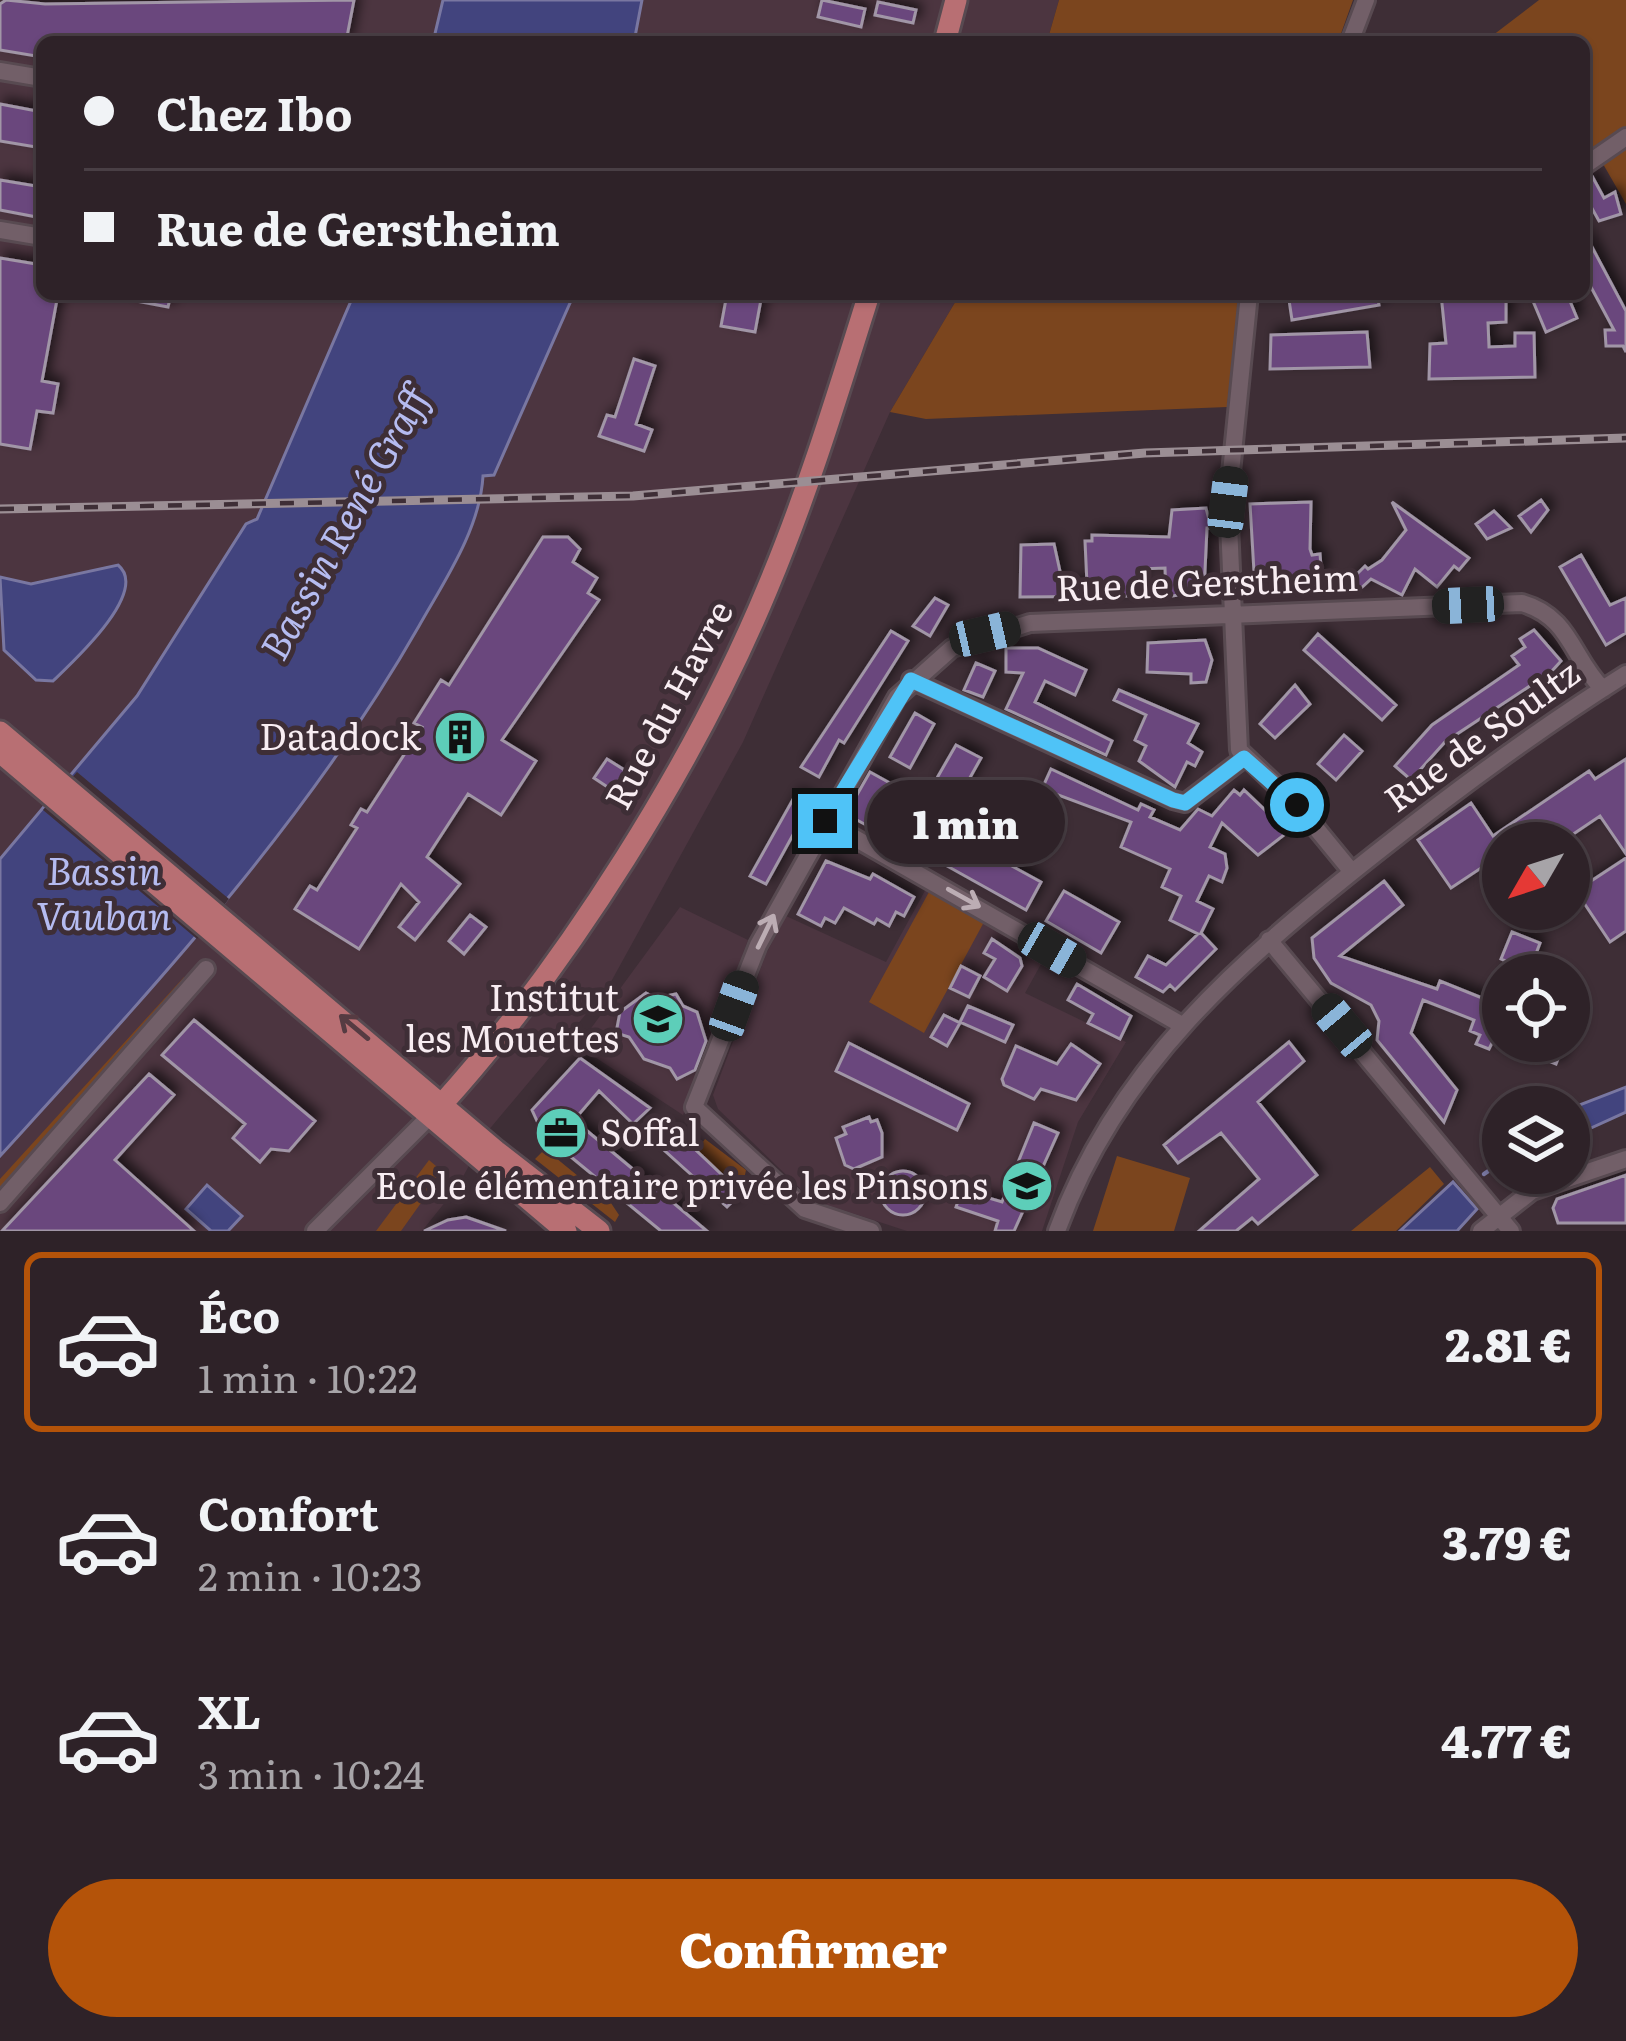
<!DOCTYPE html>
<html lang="fr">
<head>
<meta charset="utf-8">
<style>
  body { margin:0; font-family:Literata,serif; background:#362a30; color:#f1f3f6; height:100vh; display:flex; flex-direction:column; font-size:45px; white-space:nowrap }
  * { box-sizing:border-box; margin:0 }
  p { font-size:39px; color:#a7a4a8 }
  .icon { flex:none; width:66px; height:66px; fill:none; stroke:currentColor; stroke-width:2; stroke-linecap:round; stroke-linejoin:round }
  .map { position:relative; height:1231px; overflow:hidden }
  .panel { display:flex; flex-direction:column; background:#2e2228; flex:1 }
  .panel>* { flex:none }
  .banner { position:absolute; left:36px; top:36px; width:1554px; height:264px; border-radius:18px; box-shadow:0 3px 9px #0004,0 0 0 3px #493f45; display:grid; align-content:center; height:264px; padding:0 48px; background:#2e2228 }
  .needle { width:78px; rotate:231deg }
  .fabs { position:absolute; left:1482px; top:822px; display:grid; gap:24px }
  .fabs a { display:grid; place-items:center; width:108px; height:108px; border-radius:50%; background:#2e2228; box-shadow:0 3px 9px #0004,0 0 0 3px #493f45; font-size:60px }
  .end { position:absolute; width:54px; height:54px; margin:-27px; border:15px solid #4fc3f7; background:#111; box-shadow:0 0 0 6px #111 }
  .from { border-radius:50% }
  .bubble { position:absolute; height:84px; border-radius:42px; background:#2e2228; box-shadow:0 3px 9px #0004,0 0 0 3px #493f45; font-size:39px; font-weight:800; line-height:84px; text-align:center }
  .car { position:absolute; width:36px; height:72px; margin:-36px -18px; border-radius:15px; box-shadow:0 0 9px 3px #0007; background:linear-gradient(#222 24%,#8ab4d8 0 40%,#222 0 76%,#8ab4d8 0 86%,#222 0) }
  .banner b { display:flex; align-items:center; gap:42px; height:114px; font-size:45px }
  .banner b+b { border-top:3px solid #493f45 }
  .banner i { width:30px; height:30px; background:#f1f3f6 }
  ul { padding:21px 0 0; list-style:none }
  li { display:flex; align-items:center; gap:36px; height:180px; margin:0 24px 18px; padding:0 24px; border:6px solid transparent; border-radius:18px }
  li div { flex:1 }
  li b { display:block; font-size:45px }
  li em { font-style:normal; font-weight:800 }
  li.current { border-color:#b45309 }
  li>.icon { width:108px; height:108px; stroke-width:1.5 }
  .action { display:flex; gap:24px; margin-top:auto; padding:24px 48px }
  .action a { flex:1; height:138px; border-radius:72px; background:#b45309; color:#fff; font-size:48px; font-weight:800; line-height:138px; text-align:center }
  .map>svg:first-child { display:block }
  .built { fill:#4c3540 }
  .green { fill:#7b451e }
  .water { fill:#42447e; stroke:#7977a1; stroke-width:3 }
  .pier { fill:#3e2e36 }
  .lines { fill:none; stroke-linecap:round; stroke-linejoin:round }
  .stream { stroke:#7977a1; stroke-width:4.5 }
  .building { fill:#6b477d; stroke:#a196a7; stroke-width:3; filter:url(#shadow) }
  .minor-casing { stroke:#584a51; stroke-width:22 }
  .major-casing { stroke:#584a51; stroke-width:27 }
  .minor { stroke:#725f68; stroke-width:16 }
  .major { stroke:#b86f73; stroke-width:21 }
  .rail-casing { stroke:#9b8e94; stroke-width:9 }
  .rail { stroke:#3e2e36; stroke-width:4.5; stroke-dasharray:14; stroke-linecap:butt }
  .oneway { stroke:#bcadb4 }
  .oneway2 { stroke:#563b42 }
  .route { stroke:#4fc3f7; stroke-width:15 }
  .labels { text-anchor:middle; stroke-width:10; stroke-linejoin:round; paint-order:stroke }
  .street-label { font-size:36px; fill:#f8edf2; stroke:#3e2e36 }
  .poi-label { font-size:36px; fill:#f8edf2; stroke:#3e2e36; text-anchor:end }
  .water-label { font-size:39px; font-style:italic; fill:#b5bbf0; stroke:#3e2e36 }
</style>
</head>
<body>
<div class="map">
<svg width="1626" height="1231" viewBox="0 0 1626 1231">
  <defs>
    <filter id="shadow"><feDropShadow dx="5.5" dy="-5.5" stdDeviation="6" flood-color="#0009"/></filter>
  </defs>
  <rect width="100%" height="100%" fill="#3e2e36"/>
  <!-- built -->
  <path class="built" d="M0,0H1059L1047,42H42V294H960L890,412L743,742L607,989L487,1132L458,1186L422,1231H0Z
    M927,887L1046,955L1025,993L1126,1042L1078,1122L1042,1231H907L812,1200L718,1109L713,1095L766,954L786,916L886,962Z
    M680,907L748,940L683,1115L578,1046Z"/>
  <!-- green -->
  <path class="green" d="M1059,0H1353L1338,42H1047Z
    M1539,0H1626V204L1595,150L1584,155V42H1484Z
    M960,294H1240L1227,407L926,419L890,412Z
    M929,892L984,922L924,1033L869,1002Z
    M184,977L191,983L0,1196V1179Z
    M705,1139L746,1170L742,1189L696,1151Z
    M545,1149L611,1203L619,1215L615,1222L535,1159Z
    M1117,1156L1190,1178L1174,1231H1093Z
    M429,1160L443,1172L401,1231H376Z
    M1430,1167L1444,1184L1396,1231H1351Z"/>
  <!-- water -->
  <path class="water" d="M443,0H642L634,42H433Z
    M354,294H574L494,475L483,476C480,529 445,580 419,626C306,824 153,988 0,1156V859L137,696L246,524L257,519Z
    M118,565C150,591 75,660 53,681L36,680L4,650L0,577L31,584Z
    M1626,1087V1112L1569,1138V1109Z
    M1453,1182L1477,1209L1457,1231H1400Z
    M207,1185L242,1216L228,1231H211L186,1209Z"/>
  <!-- pier -->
  <path class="pier" d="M77,772L229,899L197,939L43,810Z"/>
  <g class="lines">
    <!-- stream -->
    <path class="stream" d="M1484,1174L1503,1161"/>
  </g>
  <!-- building -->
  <path class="building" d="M6,0L45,4L354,0L346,42L102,37V42H42V57L0,50V4Z
    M822,0L865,9L861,27L818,17Z
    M878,2L916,10L913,23L875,15Z
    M0,104L42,112V148L0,141Z
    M1592,176L1604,198L1615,192L1621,214L1599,221L1584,194V179Z
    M0,180L36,186L42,218L0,210Z
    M1584,232L1626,311V352L1623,346H1606L1605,330H1614L1584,274Z
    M0,258L42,265V294H58L42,381L58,384L53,413L37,411L30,449L0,444Z
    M131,294H171L168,307L131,300Z
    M727,294H762L755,332L721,326Z
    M1324,294H1377L1379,305L1292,320L1289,300Z
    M1441,294H1506V322L1488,323L1489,347L1515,346V333H1534L1535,377L1429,379L1430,344L1446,343Z
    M1530,294H1567L1577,318L1546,332Z
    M1367,332L1370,367L1270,369L1271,335Z
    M634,359L655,366L636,424L652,430L644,451L599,436L607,415L615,417Z
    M1541,500L1548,510L1531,532L1519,516Z
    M1311,502L1310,549L1312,555L1320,554L1321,567L1317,585L1275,592L1276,571L1254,572L1250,504Z
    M1392,502L1469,558L1459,570L1454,566L1437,587L1415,569L1402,595L1371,579L1359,590L1350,581L1365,566L1368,569L1382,560L1406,530Z
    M1206,508L1211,528H1207L1204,591L1166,597L1165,568L1139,569L1140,596L1020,597L1021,545L1054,544L1063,585L1087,584L1085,541H1092V535L1169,537L1172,510Z
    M1494,511L1511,528L1487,539L1476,524Z
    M543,537H568L580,549L573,562L597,578L588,593L599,600L502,740L536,761L501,815L468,794L427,857L460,884L415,940L399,927L419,902L401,884L359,949L295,909L310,886L317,890L357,828L351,825L361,809L367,812L422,727L414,723L441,680L449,685Z
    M1581,555L1610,605L1626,598V633L1606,645L1560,567Z
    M935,598L948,605L930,636L913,626Z
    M1534,630L1561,661L1551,672L1445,742L1411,780L1395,766L1432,725L1519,665L1512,656L1525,647L1520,639Z
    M891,631L908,641L844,743L839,740L819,777L801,767Z
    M1318,634L1396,705L1382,720L1304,650Z
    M1205,640L1212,660L1206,682L1191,683V674L1147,672L1148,643Z
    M1006,648H1038L1086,670L1075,695L1045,681L1035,702L1112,741L1106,755L1006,709L1023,673L1006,672Z
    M976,663L995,671L983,697L964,690Z
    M1295,685L1310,704L1275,738L1260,724Z
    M1119,690L1198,724L1188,743L1202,752L1195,766L1187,762L1175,787L1139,761L1146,746L1135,740L1146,715L1114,700Z
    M915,713L934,724L910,768L890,757Z
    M1344,735L1362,751L1336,780L1318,764Z
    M956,745L981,758L958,799L933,785Z
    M607,759L626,771L612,790L594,778Z
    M1626,759V854L1600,816L1560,843H1503V876L1493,860L1451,888L1418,840L1471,803L1493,836L1589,771L1595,779Z
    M1051,769L1138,810L1141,804L1154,810L1150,817L1180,830L1198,809L1212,816L1234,790L1240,795L1244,790L1288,832L1258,855L1222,823L1210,847L1225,854L1227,868L1222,882L1209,876L1197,901L1213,909L1201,933L1216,949L1175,990L1170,985L1163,992L1136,977L1148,956L1166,965L1198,934L1170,920L1181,896L1162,887L1170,869L1121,847L1131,822L1042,789Z
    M870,772L906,792L899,805L915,814L899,843L846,814Z
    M796,794L811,802L766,884L750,876Z
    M937,825L1041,882L1026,910L922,852Z
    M1626,858V931L1610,942L1576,891Z
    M826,861L870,879L873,874L914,897L904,916L896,912L889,926L877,919L874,924L844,908L835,923L825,918L821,926L798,914Z
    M1384,881L1403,905L1340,956L1437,989L1440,981L1492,1002L1503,975V1041H1565L1556,1064L1494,1039L1489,1049L1476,1044L1480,1035L1470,1031L1474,1020L1423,1000L1411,1033L1457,1090L1444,1122L1377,1040L1379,1021L1371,1005L1331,983L1314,958L1312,938Z
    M1064,891L1119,922L1101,953L1046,921Z
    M470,915L486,927L464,954L449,941Z
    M1512,932L1540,943L1528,975H1502L1508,962L1501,959Z
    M992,939L1020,958L1022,966L1007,991L984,977L995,959L984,953Z
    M961,966L980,976L969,997L950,988Z
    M1077,984L1131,1016L1120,1039L1088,1023L1093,1014L1068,1000Z
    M646,993L657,998L676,994L683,1006L697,1012L706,1041L695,1070L677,1079L670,1068L644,1059L629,1037L616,1033L620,1012Z
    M968,1006L1013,1025L1005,1042L960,1022Z
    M944,1015L960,1023L947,1046L931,1037Z
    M194,1020L315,1121L289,1151L271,1149L260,1162L233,1138L245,1124L162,1055Z
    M1289,1042L1304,1061L1258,1102L1317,1175L1258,1224L1252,1218L1236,1231H1199L1259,1179L1221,1133L1178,1163L1164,1145Z
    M849,1043L969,1104L957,1130L836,1071Z
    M1071,1044L1100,1064L1076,1100L1041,1089L1034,1099L1004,1085L1002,1079L1016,1046L1057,1064Z
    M580,1058L650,1108L633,1124L599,1091L574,1120L707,1231H661L543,1134L532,1110Z
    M149,1074L174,1095L115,1160L194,1231H2Z
    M869,1117L871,1122L877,1120L882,1133V1157L854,1169L845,1165L836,1138L846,1134L843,1127Z
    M1034,1123L1058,1133L1014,1231H995L998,1221L956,1207L962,1190L1002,1202Z
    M667,1131L682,1137L741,1193L727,1207L655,1142Z
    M881 1193a22 22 0 1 1 44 0a22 22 0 1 1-44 0Z
    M1626,1175V1223H1558L1553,1208L1557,1199Z
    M466,1217L506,1231H424L448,1220Z"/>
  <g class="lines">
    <!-- minor casing -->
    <g class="minor-casing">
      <path id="minor" d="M1350,42L1366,0
        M0,71L42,78
        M1584,166L1626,137
        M0,230L42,237
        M1249,294L1228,502L1239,750L1297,805L1352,872
        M911,680L1173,800L1185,803L1244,758
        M825,821L1180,1024
        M1269,940L1511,1231
        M0,1203L206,969
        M315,1231L438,1108
        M871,1231L805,1209L694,1107L758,945L897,697L952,648L1030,623L1522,603C1571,617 1572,659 1603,689
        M1057,1231C1117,1066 1241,960 1375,854C1456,790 1538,729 1626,674
        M1481,1231L1532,1191L1626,1159"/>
    </g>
    <!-- major casing -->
    <g class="major-casing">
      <path id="major" d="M945,42L956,0
        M0,732L496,1151L599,1231
        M0,752L566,1231
        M443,1103C568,964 696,761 768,587C808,492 838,393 869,294"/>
    </g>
    <!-- minor -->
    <use href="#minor" class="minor"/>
    <!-- major -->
    <use href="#major" class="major"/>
    <!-- rail casing -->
    <g class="rail-casing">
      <path id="rail" d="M0,509L633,496L1145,453L1626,438"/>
    </g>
    <!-- rail -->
    <use href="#rail" class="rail"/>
  </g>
  <!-- one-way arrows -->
  <defs><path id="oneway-shaft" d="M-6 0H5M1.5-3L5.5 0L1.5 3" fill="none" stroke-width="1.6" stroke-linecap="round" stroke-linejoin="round" transform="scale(3)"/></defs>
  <g class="oneway">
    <use href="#oneway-shaft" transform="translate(964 898) rotate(29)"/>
    <use href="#oneway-shaft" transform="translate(766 931) rotate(-64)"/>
  </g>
  <use class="oneway2" href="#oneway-shaft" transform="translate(354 1027) rotate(-140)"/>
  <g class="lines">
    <!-- route -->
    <path class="route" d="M825,821L911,680L1173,800L1185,803L1244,758L1297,805"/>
  </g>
  <!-- icons -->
  <defs>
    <g id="building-disc" transform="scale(2.7)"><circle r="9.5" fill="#5dceb9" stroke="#3e2e36"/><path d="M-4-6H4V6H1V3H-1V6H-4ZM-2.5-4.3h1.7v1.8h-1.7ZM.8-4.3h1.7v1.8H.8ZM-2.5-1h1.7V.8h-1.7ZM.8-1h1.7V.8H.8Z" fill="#111"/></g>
    <g id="school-disc" transform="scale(2.7)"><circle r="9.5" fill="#5dceb9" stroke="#3e2e36"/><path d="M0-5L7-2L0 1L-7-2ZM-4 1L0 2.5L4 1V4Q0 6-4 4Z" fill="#111"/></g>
    <g id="office-disc" transform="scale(2.7)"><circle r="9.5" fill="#5dceb9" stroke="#3e2e36"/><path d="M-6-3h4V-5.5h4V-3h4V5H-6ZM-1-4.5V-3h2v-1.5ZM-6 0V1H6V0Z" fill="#111"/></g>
  </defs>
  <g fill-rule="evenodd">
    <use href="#building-disc" x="460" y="737"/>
    <use href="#school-disc" x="658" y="1019"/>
    <use href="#office-disc" x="561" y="1133"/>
    <use href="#school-disc" x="1027" y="1186"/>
  </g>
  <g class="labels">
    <!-- street labels -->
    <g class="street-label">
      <text transform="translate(1207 583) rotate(-2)" y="13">Rue de Gerstheim</text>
      <text transform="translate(669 705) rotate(-62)" y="13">Rue du Havre</text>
      <text transform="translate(1482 736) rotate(-36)" y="13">Rue de Soultz</text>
    </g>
    <!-- poi labels -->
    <g class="poi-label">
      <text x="421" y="750">Datadock</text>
      <text x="619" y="1011">Institut<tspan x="619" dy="41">les Mouettes</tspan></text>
      <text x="600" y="1146" text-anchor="start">Soffal</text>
      <text x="988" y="1199">Ecole élémentaire privée les Pinsons</text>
    </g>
    <!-- water labels -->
    <g class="water-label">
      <text transform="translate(345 523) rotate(-61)" y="14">Bassin René Graff</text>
      <text x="104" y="885">Bassin<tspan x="104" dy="45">Vauban</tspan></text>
    </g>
  </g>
</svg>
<div class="fabs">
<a><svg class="needle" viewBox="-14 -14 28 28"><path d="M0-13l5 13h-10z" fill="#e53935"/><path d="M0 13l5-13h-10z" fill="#a7a4a8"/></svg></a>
<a><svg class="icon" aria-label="locate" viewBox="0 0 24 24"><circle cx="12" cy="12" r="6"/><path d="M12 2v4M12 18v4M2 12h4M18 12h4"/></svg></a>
<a><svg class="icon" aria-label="layers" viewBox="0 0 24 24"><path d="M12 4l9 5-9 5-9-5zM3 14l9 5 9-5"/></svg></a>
</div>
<i class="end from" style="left:1297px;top:805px"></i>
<i class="end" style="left:825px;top:821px"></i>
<div class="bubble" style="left:867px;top:780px;width:198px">1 min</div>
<i class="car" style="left:1228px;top:502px;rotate:7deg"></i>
<i class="car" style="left:1468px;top:605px;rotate:267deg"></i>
<i class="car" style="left:985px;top:634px;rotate:77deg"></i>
<i class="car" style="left:1052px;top:950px;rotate:120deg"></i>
<i class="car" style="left:734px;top:1006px;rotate:20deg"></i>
<i class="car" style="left:1342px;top:1026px;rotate:320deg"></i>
<div class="banner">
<b><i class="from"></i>Chez Ibo</b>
<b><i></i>Rue de Gerstheim</b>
</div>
</div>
<section class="panel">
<ul>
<li class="current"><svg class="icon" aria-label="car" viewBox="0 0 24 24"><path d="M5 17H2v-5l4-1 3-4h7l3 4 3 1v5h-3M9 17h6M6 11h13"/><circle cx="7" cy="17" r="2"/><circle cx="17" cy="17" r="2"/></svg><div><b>Éco</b><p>1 min · 10:22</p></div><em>2.81 €</em></li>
<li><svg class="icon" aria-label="car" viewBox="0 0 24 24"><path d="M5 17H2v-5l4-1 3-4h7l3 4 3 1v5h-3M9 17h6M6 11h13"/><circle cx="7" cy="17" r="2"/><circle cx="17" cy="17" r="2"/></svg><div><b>Confort</b><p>2 min · 10:23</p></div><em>3.79 €</em></li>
<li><svg class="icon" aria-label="car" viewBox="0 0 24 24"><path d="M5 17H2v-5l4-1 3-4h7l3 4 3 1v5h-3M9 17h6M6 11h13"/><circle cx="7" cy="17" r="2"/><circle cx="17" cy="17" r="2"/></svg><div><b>XL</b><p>3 min · 10:24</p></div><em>4.77 €</em></li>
</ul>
<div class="action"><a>Confirmer</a></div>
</section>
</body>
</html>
